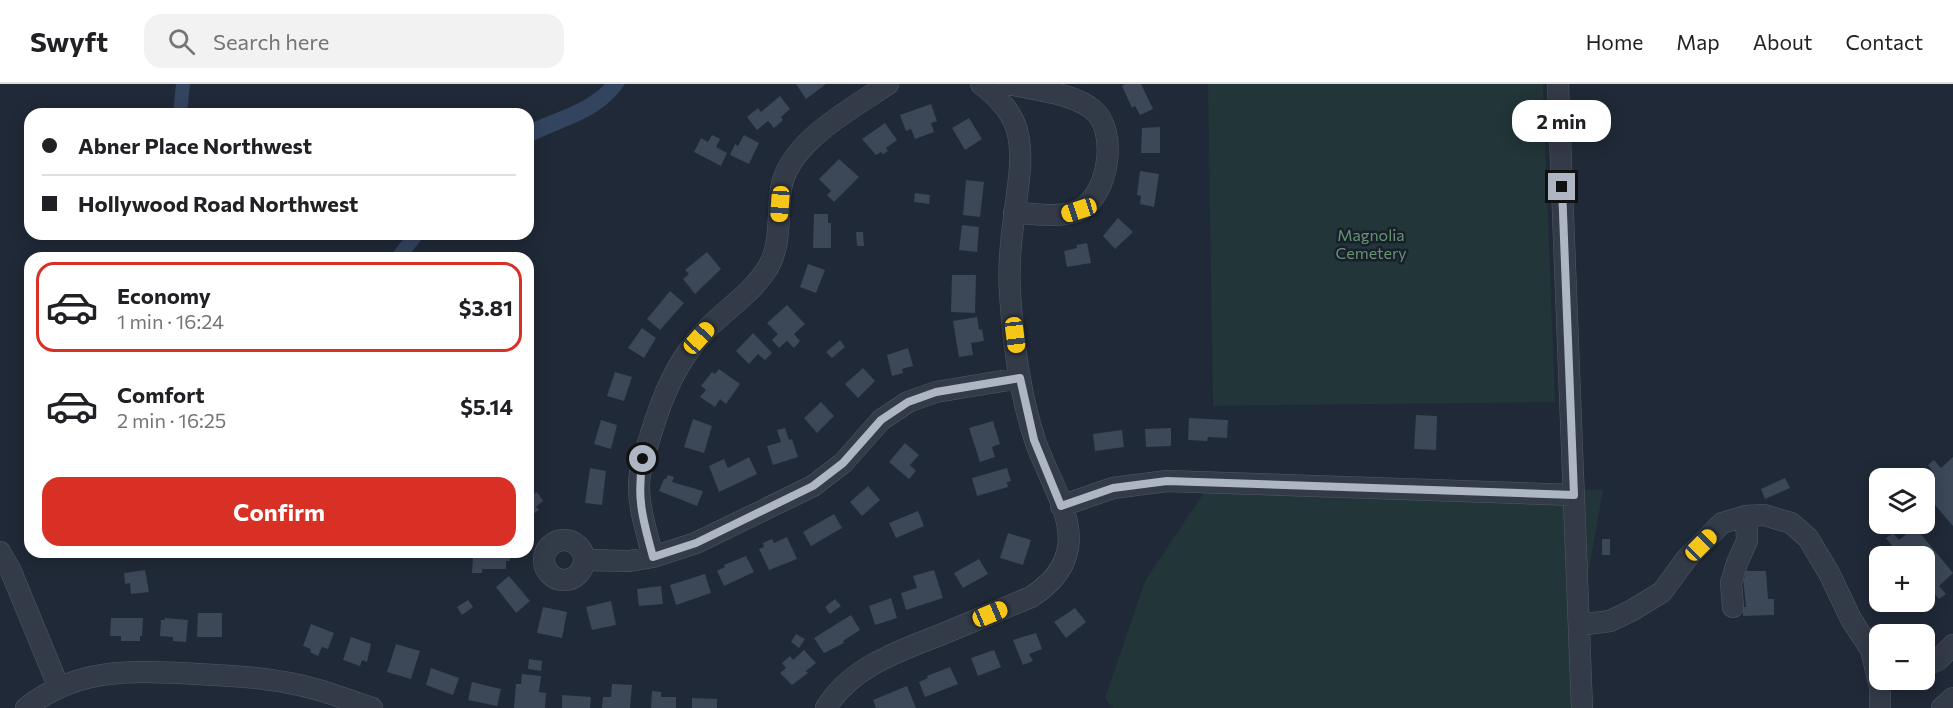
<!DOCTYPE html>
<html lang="en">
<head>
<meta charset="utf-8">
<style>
  body { margin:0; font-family:Commissioner,sans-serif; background:#f2f2f2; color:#202124; height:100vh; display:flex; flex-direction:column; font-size:22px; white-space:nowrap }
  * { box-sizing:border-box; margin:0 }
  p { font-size:20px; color:#757577 }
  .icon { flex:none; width:33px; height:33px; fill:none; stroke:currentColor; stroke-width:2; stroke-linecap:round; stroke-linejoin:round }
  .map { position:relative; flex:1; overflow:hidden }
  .sheet { position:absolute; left:24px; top:168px; width:510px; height:306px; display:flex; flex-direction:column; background:#fff; border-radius:18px; box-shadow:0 3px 15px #0003 }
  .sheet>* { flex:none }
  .banner { position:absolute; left:24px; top:24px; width:510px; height:132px; border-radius:18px; box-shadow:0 3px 15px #0003; display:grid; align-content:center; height:132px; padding:0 18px; background:#fff }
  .tools { position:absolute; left:1869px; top:384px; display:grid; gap:12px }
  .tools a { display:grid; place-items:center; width:66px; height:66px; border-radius:12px; background:#fff; box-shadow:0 3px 15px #0003; font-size:30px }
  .end { position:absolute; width:27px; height:27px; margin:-14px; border:8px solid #aeb6c4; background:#111; box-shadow:0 0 0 3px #111 }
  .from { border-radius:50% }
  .bubble { position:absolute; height:42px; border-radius:18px; background:#fff; box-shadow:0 3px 15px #0003; font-size:20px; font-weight:700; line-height:42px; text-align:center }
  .car { position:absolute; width:18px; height:36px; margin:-18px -9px; border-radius:8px; box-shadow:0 0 4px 2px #0007; background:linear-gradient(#f5c518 24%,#345 0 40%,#f5c518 0 76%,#345 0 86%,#f5c518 0) }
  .banner b { display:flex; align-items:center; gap:21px; height:57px; font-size:22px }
  .banner b+b { border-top:2px solid #e0e0e0 }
  .banner i { width:15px; height:15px; background:#202124 }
  ul { padding:10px 0 0; list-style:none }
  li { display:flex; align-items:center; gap:18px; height:90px; margin:0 12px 9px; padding:0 6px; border:3px solid transparent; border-radius:18px }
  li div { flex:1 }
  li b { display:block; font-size:22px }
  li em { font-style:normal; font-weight:700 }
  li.current { border-color:#d93025 }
  li>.icon { width:54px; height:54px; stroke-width:1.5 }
  .primary-button { display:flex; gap:12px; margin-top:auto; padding:12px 18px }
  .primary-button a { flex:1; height:69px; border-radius:18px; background:#d93025; color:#fff; font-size:24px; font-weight:700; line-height:69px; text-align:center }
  header { display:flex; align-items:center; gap:36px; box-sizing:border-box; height:84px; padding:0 30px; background:#fff; border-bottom:2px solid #e0e0e0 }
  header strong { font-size:28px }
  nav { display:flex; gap:33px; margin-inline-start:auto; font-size:21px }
  .search { width:420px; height:54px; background:#f2f2f2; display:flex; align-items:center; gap:15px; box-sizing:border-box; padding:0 21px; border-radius:18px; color:#757577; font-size:22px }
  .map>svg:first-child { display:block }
  .green { fill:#223538 }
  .water { fill:#33445f }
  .building { fill:#3c4757 }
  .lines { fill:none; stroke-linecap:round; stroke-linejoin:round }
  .minor-casing { stroke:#515965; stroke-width:22 }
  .minor { stroke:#333b48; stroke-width:21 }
  .route { stroke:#aeb6c4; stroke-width:8 }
  .labels { text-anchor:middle; stroke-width:5; stroke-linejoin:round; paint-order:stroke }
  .park-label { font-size:16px; fill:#659571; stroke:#19202c }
</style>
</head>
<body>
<header>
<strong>Swyft</strong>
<div class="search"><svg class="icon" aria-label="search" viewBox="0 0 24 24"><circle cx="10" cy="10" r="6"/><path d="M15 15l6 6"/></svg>Search here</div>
<nav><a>Home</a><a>Map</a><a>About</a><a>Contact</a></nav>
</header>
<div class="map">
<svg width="1953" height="624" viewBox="0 0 1953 624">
  <rect width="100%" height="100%" fill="#202937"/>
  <!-- green -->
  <path class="green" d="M1208,0H1543L1555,318L1213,322Z
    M1217,389L1603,406L1578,548L1575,624H1113L1105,614L1145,497Z"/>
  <!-- water -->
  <path class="water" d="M176,0H190L187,30H173Z
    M605,0H625C600,37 564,40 528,60V41C554,28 584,22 605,0Z
    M407,150H426L407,174H389Z"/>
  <!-- building -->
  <path class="building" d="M796,0H826L806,15Z
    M1125,0H1141L1153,25L1140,31L1135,22L1132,24L1122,2Z
    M780,12L790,25L781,33L783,36L774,44L768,37L757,46L747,33L758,24L761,28Z
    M931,20L937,37L931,39L934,48L915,55L911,45L906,47L900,31Z
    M969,34L982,55L965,66L952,44Z
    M885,39L897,56L886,64L888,67L883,70L881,68L876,71L862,55Z
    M1160,43V69H1141L1142,44Z
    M712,51L720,55L716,63L727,69L721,82L694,68L701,54L708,58Z
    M744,51L759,59L749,80L730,71L735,60L738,62Z
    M839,75L859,93L834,118L827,111L831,107L819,95Z
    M1140,87L1159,90L1154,123L1140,120L1141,112L1137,111Z
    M966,96L984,98L980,133L963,131Z
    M915,109L930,111L929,120L914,118Z
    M814,130H828V139H831V164H813Z
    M1118,134L1133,148L1115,165L1103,152Z
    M962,141L979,143L977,168L959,166Z
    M856,148H863L864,162H857Z
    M1087,159L1091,179L1067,183L1064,167L1077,164L1076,161Z
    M707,168L721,185L695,210L683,195L689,190L685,186Z
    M808,180L825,186L816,209L800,203Z
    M952,191H976L975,229L951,228Z
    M670,207L684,219L660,246L647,235Z
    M787,221L805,240L794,250L800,257L794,264L787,257L779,264L772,256L778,250L767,239Z
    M977,233L979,246L982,245L984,257L971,259L973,271L959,273L953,237Z
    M642,244L656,254L644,274L628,264Z
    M753,249L772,269L765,276L758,270L749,280L736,267Z
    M840,256L845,263L832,274L826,268Z
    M908,264L913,282L902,285L903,289L892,292L887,271Z
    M863,284L875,297L858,314L845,300Z
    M719,285L740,300L726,320L720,315L715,323L700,313L706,306L701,302L712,288L715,290Z
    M615,288L632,293L624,317L607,312Z
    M821,318L834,332L817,349L804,334Z
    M1416,331L1437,332L1436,366L1414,365Z
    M1189,334L1228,336L1227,354L1208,353L1207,357L1188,356Z
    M693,335L712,342L704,369L684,363Z
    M601,336L617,341L611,365L594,360Z
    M993,337L1000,360L992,363L995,373L980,378L969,344Z
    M785,344L789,356L792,355L798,373L773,381L767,362L781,358L777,346Z
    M1171,344V362L1146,363L1145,345Z
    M1122,346L1124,363L1095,367L1093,350Z
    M905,359L919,371L910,381L916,387L909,395L889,378Z
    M749,373L757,390L719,408L709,382L724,375L728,384Z
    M1953,373V442L1924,408V397L1934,389L1928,381L1934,376L1941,384Z
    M590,384L606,387L602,421L585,419Z
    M1007,384L1011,397L1007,398L1008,403L977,412L972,394Z
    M668,391L674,393L672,398L703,407L697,422L659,407L664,395H666Z
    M1785,394L1790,404L1765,415L1761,405Z
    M868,402L880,416L862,432L850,418Z
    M528,408L531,412L537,408L543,417L536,423L539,426L530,432L528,430Z
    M918,427L924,442L896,454L889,439Z
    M834,430L842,444L811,462L803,448Z
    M1915,443L1953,489L1939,502L1946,510L1939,515L1933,508L1924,515V472H1881L1893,463L1886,454L1893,449L1899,456Z
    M1008,449L1031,456L1023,481L1000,474Z
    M787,453L797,475L769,486L759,465L764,463L763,459L772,455L774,459Z
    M1602,455H1610V471H1602Z
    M488,468H510V477H506V485H482V489H472L473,472H488Z
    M746,472L754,488L724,502L717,487L725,483L724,481Z
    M979,475L988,490L963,504L954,489Z
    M145,486L149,508L131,510L130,499L125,500L124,489Z
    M934,486L943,514L906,526L901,509L917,504L913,492Z
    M1745,487H1766L1768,515H1774V531L1743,532V523H1746L1743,494H1745Z
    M705,490L711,509L676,521L670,501Z
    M509,492L530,517L516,529L496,503Z
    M661,502L663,520L639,522L637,505Z
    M891,514L897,534L875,541L869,522Z
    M835,515L841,522L830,530L825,523Z
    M468,516L473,523L462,531L457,523Z
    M611,517L616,541L592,546L586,523Z
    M543,523L567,528L562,554L537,549Z
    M1075,524L1086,538L1066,554L1054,538Z
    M198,529H222V553H197Z
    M851,531L860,546L843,557L844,559L824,569L814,554Z
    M111,534H143L142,552H140V557H121V552H110Z
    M165,534L188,536L186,558L173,557V553L160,552L161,536H165Z
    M311,540L334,549L328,565L322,563L318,572L310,568L311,565L303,562Z
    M1036,549L1042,565L1029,570L1033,577L1023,581L1013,556Z
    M796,550L805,555L799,564L791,558Z
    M351,553L371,560L367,578L362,576L360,582L343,576Z
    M396,560L420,567L411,595L387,588Z
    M804,566L816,579L806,587L808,589L792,601L780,589L786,584L782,579L790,572L793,576Z
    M994,566L1001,583L978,592L971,574Z
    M529,575L542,577L541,587L528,585Z
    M950,583L958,600L925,613L919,598L928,594L927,592Z
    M431,584L459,594L453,611L426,601Z
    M522,590L541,592L539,608L546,609L545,624H514L516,600H521Z
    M472,598L501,605L497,622L468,616Z
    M612,600L632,601L630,624H602L603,613H611Z
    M907,602L916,624H876L873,616Z
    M652,607L661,608V613H676V624H651Z
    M562,611L591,613L590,624H562Z
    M692,614L717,615V624H692Z"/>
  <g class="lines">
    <!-- minor casing -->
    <g class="minor-casing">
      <path id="minor" d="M1009,0C1034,6 1072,9 1092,25C1119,45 1109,112 1079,126C1060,135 1034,129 1014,129
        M1558,0L1582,624
        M1061,422L1113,404L1167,397L1574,411
        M544 476a20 20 0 1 1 40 0a20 20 0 1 1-40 0Z
        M0,468L10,485L59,604
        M653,473C647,449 639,426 639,402C639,385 645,369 650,353C662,313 676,277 706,246C726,225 751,210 767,185C782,161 777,132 781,105C788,58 852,25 888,0
        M584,476L629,477L653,473L696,459L813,402L843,379L881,336L908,318L936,308L1020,294
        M1733,523L1731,499L1737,479L1747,457L1746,432
        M1579,541L1610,537L1631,527L1662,508L1687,474L1722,439L1746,432L1764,431L1791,439L1808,454L1829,489L1851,535L1871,566L1880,603V624
        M1924,582L1938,576L1953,561
        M26,624C79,582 135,587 197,590C238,592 276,594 315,605C334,610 353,618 372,624
        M826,624C851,582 902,566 945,549C974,537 1002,525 1031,513C1049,501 1064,487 1068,464C1074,430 1045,388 1035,356C1020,311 1013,256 1010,209C1008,181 1011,154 1015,127C1018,100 1024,73 1017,46C1011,26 996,12 981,0
        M1942,624L1953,614"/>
    </g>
    <!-- minor -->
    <use href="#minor" class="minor"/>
  </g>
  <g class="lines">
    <!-- route -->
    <path class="route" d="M643,375C636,414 643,436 653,473L696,459L813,402L843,379L881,336L908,318L936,308L1020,294L1034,356L1061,422L1113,404L1167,397L1574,411L1562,103"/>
  </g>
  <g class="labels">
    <!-- park labels -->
    <g class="park-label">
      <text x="1371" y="157">Magnolia<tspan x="1371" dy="18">Cemetery</tspan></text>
    </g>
  </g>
</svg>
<div class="tools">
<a><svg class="icon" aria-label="layers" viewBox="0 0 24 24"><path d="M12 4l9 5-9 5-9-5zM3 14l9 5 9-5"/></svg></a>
<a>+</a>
<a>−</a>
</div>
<i class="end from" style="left:643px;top:375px"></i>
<i class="end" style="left:1562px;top:103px"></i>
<div class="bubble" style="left:1512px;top:16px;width:99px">2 min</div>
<i class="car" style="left:780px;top:120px;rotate:184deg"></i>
<i class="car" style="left:1079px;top:126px;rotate:252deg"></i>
<i class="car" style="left:1015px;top:251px;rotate:173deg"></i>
<i class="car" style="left:699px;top:254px;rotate:42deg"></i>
<i class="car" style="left:1701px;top:461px;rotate:45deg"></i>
<i class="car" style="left:990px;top:530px;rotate:67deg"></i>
<div class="banner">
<b><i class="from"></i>Abner Place Northwest</b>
<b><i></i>Hollywood Road Northwest</b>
</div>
<section class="sheet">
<ul>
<li class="current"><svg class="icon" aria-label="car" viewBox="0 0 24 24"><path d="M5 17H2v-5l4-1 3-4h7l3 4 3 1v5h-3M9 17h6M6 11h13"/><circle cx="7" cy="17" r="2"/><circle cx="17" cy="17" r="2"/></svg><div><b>Economy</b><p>1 min · 16:24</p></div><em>$3.81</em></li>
<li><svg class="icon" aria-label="car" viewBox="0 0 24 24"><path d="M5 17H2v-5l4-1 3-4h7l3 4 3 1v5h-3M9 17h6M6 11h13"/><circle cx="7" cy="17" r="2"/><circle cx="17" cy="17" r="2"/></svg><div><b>Comfort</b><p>2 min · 16:25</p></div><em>$5.14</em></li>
</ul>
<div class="primary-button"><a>Confirm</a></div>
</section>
</div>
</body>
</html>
